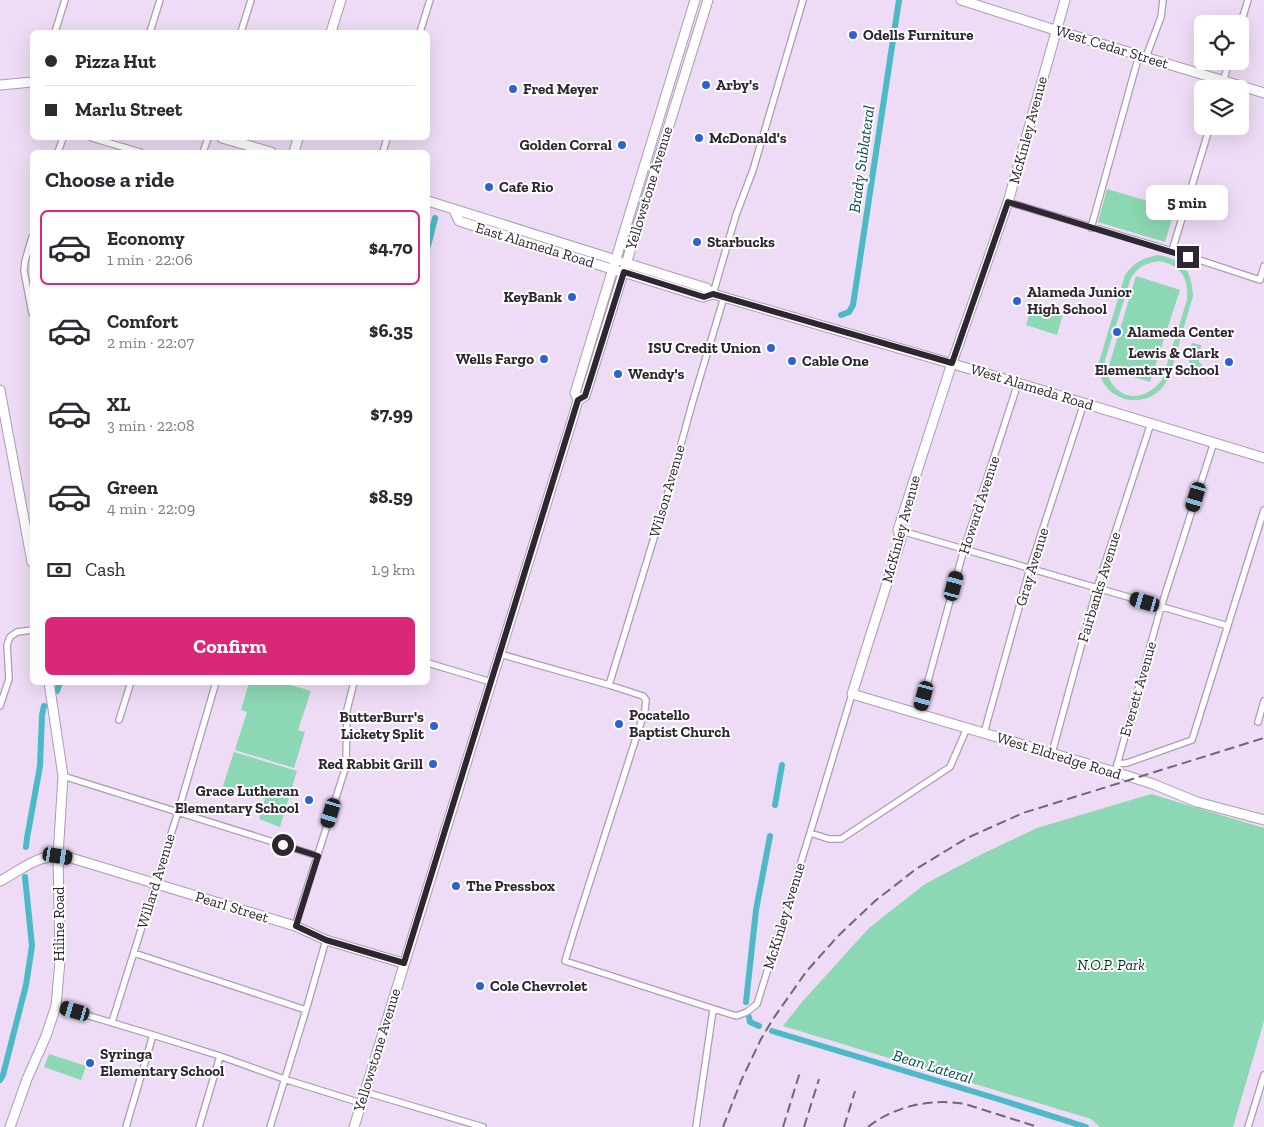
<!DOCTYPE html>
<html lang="en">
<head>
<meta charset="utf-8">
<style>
  body { margin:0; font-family:"Zilla Slab",serif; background:#f2f2f3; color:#2b2b33; height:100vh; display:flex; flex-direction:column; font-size:19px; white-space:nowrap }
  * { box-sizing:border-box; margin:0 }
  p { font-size:16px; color:#7c7c81 }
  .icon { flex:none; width:28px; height:28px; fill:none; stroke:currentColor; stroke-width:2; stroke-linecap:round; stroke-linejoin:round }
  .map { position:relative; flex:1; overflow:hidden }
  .details { position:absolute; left:30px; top:150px; width:400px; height:535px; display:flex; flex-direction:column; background:#fff; border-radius:8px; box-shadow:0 5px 20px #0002 }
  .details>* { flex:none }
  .banner { position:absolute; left:30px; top:30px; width:400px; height:110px; border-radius:8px; box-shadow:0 5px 20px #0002; display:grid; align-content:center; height:110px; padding:0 15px; background:#fff }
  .tools { position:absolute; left:1194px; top:15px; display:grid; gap:10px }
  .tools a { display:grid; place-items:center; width:55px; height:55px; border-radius:8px; background:#fff; box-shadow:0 5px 20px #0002; font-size:25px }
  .end { position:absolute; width:22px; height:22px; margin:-11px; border:6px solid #2e2731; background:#fff; box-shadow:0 0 0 2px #fff }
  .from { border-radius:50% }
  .bubble { position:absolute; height:35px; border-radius:8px; background:#fff; box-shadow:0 5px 20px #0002; font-size:16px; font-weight:700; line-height:35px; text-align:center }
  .car { position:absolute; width:15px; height:30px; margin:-15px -8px; border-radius:6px; box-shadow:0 0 4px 1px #0007; background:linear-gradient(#222 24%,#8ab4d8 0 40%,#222 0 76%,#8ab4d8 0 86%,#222 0) }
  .banner b { display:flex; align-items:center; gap:18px; height:48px; font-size:19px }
  .banner b+b { border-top:1px solid #e1e1e2 }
  .banner i { width:12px; height:12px; background:#2b2b33 }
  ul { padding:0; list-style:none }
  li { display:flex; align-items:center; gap:15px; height:75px; margin:0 10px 8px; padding:0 5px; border:2px solid transparent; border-radius:8px }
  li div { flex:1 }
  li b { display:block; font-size:19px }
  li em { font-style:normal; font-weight:700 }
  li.on { border-color:#db2777 }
  li>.icon { width:45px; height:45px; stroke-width:1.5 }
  h2 { padding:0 15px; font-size:22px; line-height:60px }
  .pay { display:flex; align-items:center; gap:12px; height:55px; padding:0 15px; font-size:19px }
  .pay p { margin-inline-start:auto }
  .cta { display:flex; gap:10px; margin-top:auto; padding:10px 15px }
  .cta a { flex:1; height:58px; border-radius:8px; background:#db2777; color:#fff; font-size:20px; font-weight:700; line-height:58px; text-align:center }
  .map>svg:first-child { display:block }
  .green { fill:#8cd7b4; fill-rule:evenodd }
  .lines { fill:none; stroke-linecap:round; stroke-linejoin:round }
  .canal { stroke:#4cb9c6; stroke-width:6 }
  .street-casing { stroke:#ad9bb4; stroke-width:8 }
  .secondary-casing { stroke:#ad9bb4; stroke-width:11 }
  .primary-casing { stroke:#ad9bb4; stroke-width:11 }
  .street { stroke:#fff; stroke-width:5.5 }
  .secondary { stroke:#fff; stroke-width:9 }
  .primary { stroke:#fff; stroke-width:9 }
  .rail { stroke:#716676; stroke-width:2; stroke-dasharray:10 5; stroke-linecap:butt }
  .route { stroke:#2e2731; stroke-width:6 }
  .poi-dot { fill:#2e62d1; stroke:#fff; stroke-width:2 }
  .labels { text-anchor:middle; stroke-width:4; stroke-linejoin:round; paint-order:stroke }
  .poi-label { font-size:15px; font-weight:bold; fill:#2e2731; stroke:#fff; text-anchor:start }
  .street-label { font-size:15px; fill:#2e2731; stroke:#fff }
  .park-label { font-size:15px; font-style:italic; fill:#013523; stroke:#fff }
  .water-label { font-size:16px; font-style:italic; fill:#044950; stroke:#fff }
</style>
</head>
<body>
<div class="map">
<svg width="1264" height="1127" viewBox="0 0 1264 1127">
  <rect width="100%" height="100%" fill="#eedbf5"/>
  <!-- green -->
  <path class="green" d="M1107,189L1175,209L1165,242L1098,222Z
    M1157,255C1183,259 1192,270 1193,296L1170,375C1166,382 1162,390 1155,394C1138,406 1113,400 1103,382C1100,375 1100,369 1099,362L1125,275C1135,262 1141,259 1157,255ZM1159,261C1181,265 1189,278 1187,300L1162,380C1139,409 1106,396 1105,360L1131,278C1140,265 1145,264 1159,261Z
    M1136,276L1180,290L1150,382L1108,369Z
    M1032,305L1063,314L1057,335L1026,325Z
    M1192,343L1201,345L1199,362L1202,365L1200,369L1190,366L1188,354Z
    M249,683H256L262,684L263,683H284L311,691L298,730L305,732L294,768L235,750L247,712L241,710Z
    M234,752L297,771L280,827L259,819L265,799L223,786Z
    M1151,794L1264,828V1021L1233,1127H1100L1091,1119L783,1026L802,1002L869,928L925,884L982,854L1037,828Z
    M49,1054L86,1066L81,1080L44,1067Z"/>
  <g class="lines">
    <!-- canal -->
    <path class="canal" d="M428,246L435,218
      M841,315L849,312L853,305L899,0
      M57,691L60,682
      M775,805L782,765
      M26,847L27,838L40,766L42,715L44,706
      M746,1002L756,910L770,836
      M749,1017L750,1022L759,1026
      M772,1031L998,1099L1086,1127
      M0,1080L3,1075L26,985L32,946L25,877"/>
    <!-- street casing -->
    <g class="street-casing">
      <path id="street" d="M1240,26L1248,0
        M55,32L65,0
        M150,32L160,0
        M241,32L251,0
        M420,32L430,0
        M1146,57L1161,17L1163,0
        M1221,89L1229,61
        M92,138L140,152
        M58,152L63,138
        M203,152L208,138
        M383,152L387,138
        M1008,202L1172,251L1260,280L1264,266
        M1091,228L1139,55
        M32,237L25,261L24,271L32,313
        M1172,251L1210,126
        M713,294L736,215L753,170L803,0
        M898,530L1228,626
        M500,654L609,685L643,696L646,700L645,710L575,928L565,961L736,1016L747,1012L757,1004L810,833L852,694
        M428,663L491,682
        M609,685L668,492L692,404L724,297
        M0,706L9,679L7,645L10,637L17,632L32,630
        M919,714L964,549L1018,383
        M119,720L131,682
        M1258,722L1264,701
        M984,733L1030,568L1084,403
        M1052,753L1097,588L1151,423
        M1117,764L1127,763L1192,740L1264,510
        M1115,772L1161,607L1214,442
        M63,776L318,856
        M810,833L829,839H841L950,767L967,728
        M295,926L346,766L347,710L354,682
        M134,953L306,1010
        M56,1006L153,1035L220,1056L284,1079L361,1103
        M112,1022L178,812L216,682
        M365,1092L483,1127
        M126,1127L153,1035
        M199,1127L220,1056
        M270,1127L306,1010L326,940
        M696,1127L713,1010
        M1248,1127L1264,1075"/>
    </g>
    <!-- secondary casing -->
    <g class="secondary-casing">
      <path id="secondary" d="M961,0L1055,30L1264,93
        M1065,0L1008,202L952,363L898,530L901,539L852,694L1115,772L1153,784L1197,802L1264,820
        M331,32L341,0
        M294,152L298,138
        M626,263L706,288L713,294L1001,378L1264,458
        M623,272L703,297L713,294
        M0,390L32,562
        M0,881C25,868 37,853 68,857L295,926L326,940L403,963
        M10,1127L27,1079L46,1036L56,1006L60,961L58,856L63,776L49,682"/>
    </g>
    <!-- primary casing -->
    <g class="primary-casing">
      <path id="primary" d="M0,85L32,82
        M222,138L271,152
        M428,201L619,261
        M454,210L459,221L618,271
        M578,400L585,396L708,0
        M354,1127L574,414L578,400L575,393L695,0"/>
    </g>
    <!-- street -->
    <use href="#street" class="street"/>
    <!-- secondary -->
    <use href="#secondary" class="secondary"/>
    <!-- primary -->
    <use href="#primary" class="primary"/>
    <!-- rail -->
    <path class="rail" d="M723,1127L741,1081L761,1039L773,1019L806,972L837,937L875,901L916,869L967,838L1023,813L1264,738
      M783,1127L800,1072
      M804,1127L819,1079
      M844,1127L855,1091
      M868,1127C894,1106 932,1098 965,1104L1038,1127"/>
  </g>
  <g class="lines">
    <!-- route -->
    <path class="route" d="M283,845L318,856L296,926L326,940L404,963L578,400L585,396L624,272L704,297L713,294L952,363L1008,202L1188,257"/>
  </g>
  <!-- markers -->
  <g class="poi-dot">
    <circle cx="853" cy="35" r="5"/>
    <circle cx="706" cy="85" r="5"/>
    <circle cx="513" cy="89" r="5"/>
    <circle cx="699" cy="138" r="5"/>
    <circle cx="622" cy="145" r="5"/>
    <circle cx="489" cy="187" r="5"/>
    <circle cx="697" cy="242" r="5"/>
    <circle cx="572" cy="297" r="5"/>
    <circle cx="1017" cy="301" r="5"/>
    <circle cx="1117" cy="332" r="5"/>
    <circle cx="771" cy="348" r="5"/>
    <circle cx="544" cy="359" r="5"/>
    <circle cx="792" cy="361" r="5"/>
    <circle cx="1229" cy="362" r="5"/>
    <circle cx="618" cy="374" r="5"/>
    <circle cx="619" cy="724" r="5"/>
    <circle cx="434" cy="726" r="5"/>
    <circle cx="433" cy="764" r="5"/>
    <circle cx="309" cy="800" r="5"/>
    <circle cx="456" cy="886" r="5"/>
    <circle cx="480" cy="986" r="5"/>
    <circle cx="90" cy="1063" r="5"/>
  </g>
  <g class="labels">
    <!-- poi labels -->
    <g class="poi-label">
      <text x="863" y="40">Odells Furniture</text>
      <text x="716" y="90">Arby's</text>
      <text x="523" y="94">Fred Meyer</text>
      <text x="709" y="143">McDonald's</text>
      <text x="612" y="150" text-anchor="end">Golden Corral</text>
      <text x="499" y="192">Cafe Rio</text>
      <text x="707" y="247">Starbucks</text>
      <text x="1027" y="297">Alameda Junior<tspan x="1027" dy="17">High School</tspan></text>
      <text x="562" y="302" text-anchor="end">KeyBank</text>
      <text x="1127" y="337">Alameda Center</text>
      <text x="761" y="353" text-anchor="end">ISU Credit Union</text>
      <text x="1219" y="358" text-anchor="end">Lewis &amp; Clark<tspan x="1219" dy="17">Elementary School</tspan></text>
      <text x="534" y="364" text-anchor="end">Wells Fargo</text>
      <text x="802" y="366">Cable One</text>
      <text x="628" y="379">Wendy's</text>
      <text x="629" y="720">Pocatello<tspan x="629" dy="17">Baptist Church</tspan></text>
      <text x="424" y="722" text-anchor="end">ButterBurr's<tspan x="424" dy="17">Lickety Split</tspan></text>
      <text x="423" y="769" text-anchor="end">Red Rabbit Grill</text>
      <text x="299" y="796" text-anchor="end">Grace Lutheran<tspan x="299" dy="17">Elementary School</tspan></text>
      <text x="466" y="891">The Pressbox</text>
      <text x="490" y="991">Cole Chevrolet</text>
      <text x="100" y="1059">Syringa<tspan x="100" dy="17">Elementary School</tspan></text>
    </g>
    <!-- street labels -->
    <g class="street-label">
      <text transform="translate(1112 47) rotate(17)" y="5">West Cedar Street</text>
      <text transform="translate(1028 130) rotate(-75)" y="5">McKinley Avenue</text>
      <text transform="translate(649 188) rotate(-73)" y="5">Yellowstone Avenue</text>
      <text transform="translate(535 245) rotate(17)" y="5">East Alameda Road</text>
      <text transform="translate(1032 387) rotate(17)" y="5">West Alameda Road</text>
      <text transform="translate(667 491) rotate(-74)" y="5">Wilson Avenue</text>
      <text transform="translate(979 505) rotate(-72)" y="5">Howard Avenue</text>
      <text transform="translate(901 529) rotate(-75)" y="5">McKinley Avenue</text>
      <text transform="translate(1032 567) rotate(-73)" y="5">Gray Avenue</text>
      <text transform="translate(1099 587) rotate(-73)" y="5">Fairbanks Avenue</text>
      <text transform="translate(1138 689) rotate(-74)" y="5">Everett Avenue</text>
      <text transform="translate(1059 756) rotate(17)" y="5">West Eldredge Road</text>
      <text transform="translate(156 881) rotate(-73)" y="5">Willard Avenue</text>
      <text transform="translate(232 907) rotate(17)" y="5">Pearl Street</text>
      <text transform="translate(784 916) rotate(-73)" y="5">McKinley Avenue</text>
      <text transform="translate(59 924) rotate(-90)" y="5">Hiline Road</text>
      <text transform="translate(377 1050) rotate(-73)" y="5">Yellowstone Avenue</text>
    </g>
    <!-- park labels -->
    <g class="park-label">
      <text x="1111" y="970">N.O.P. Park</text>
    </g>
    <!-- water labels -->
    <g class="water-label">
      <text transform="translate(861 159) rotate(-82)" y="6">Brady Sublateral</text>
      <text transform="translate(933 1066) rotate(17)" y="6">Bean Lateral</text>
    </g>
  </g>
</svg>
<div class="tools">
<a><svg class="icon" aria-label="locate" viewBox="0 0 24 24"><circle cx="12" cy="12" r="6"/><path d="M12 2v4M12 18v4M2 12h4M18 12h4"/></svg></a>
<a><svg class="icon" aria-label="layers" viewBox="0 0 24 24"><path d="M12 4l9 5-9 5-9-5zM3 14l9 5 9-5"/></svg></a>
</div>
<i class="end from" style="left:283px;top:845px"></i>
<i class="end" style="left:1188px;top:257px"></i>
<div class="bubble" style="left:1146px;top:185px;width:82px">5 min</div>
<i class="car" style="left:1196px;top:497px;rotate:197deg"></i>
<i class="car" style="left:954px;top:586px;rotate:15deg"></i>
<i class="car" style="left:1145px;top:602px;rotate:286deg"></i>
<i class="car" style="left:924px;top:696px;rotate:195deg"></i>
<i class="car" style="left:331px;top:813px;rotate:197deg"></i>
<i class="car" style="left:58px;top:856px;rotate:99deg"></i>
<i class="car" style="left:75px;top:1011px;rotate:286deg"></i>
<div class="banner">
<b><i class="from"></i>Pizza Hut</b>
<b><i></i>Marlu Street</b>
</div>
<section class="details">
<h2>Choose a ride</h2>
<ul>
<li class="on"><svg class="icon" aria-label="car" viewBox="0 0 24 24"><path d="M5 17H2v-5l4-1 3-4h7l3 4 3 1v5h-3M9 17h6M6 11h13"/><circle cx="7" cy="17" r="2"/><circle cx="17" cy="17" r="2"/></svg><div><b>Economy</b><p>1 min · 22:06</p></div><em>$4.70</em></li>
<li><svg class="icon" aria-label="car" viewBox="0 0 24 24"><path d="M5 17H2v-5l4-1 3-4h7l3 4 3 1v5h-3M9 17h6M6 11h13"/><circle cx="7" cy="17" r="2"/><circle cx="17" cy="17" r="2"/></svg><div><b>Comfort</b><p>2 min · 22:07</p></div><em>$6.35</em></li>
<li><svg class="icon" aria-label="car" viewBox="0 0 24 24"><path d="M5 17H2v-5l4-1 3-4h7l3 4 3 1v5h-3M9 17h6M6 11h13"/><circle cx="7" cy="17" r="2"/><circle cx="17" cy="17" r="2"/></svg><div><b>XL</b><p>3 min · 22:08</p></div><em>$7.99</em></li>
<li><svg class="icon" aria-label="car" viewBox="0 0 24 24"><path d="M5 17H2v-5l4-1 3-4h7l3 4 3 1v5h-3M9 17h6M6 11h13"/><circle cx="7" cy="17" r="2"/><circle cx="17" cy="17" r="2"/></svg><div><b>Green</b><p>4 min · 22:09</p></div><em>$8.59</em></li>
</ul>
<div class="pay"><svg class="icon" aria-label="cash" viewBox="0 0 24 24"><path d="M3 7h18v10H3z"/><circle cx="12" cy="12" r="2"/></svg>Cash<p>1.9 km</p></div>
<div class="cta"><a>Confirm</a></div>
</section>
</div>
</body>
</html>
